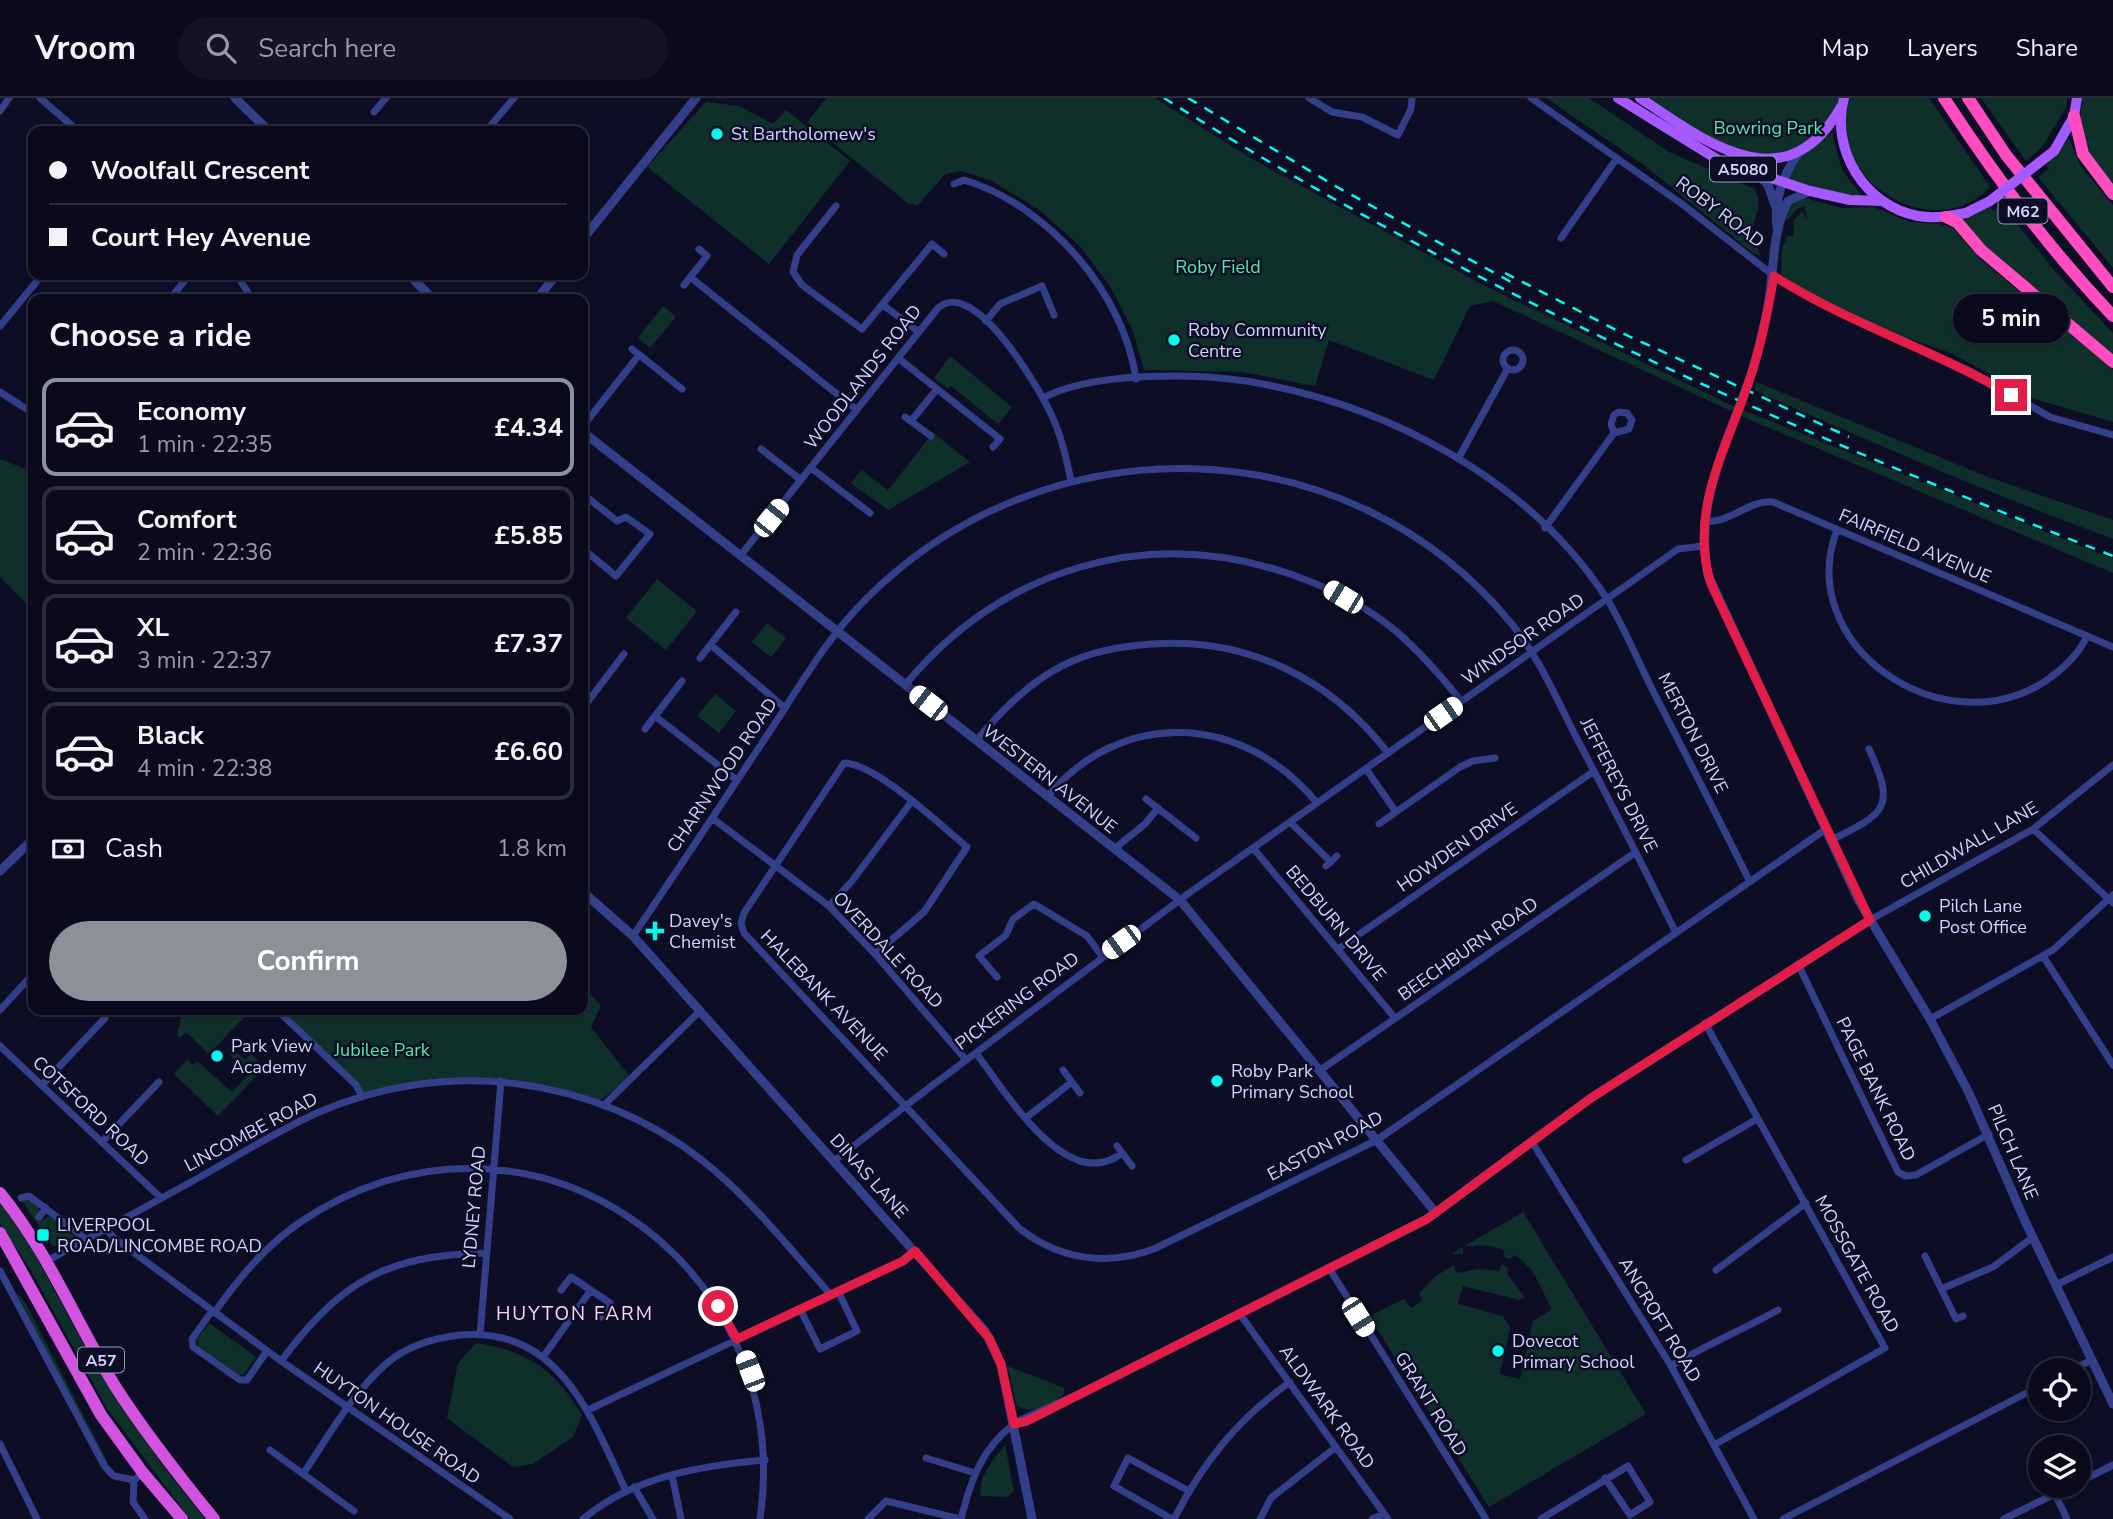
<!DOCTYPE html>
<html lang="en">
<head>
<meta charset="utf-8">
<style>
  body { margin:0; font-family:"Nunito Sans",sans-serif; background:#131325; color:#f1f3f6; height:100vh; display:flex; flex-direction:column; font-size:26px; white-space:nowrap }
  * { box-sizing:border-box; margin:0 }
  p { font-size:23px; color:#999aa3 }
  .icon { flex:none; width:38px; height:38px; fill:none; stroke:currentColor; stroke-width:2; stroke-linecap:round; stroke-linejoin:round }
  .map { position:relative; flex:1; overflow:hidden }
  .sheet { position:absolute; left:28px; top:196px; width:560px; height:721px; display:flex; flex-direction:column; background:#0a0a1c; border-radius:14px; box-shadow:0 2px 5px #0004,0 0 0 2px #2a2b3b }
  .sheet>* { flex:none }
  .guide { position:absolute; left:28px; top:28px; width:560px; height:154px; border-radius:14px; box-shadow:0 2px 5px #0004,0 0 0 2px #2a2b3b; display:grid; align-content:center; height:154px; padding:0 21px; background:#0a0a1c }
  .fabs { position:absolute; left:2028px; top:1260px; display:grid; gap:14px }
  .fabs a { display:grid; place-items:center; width:63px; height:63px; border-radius:50%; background:#0a0a1c; box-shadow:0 2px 5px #0004,0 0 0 2px #2a2b3b; font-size:35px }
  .end { position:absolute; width:32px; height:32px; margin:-16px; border:9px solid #e11d48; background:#fff; box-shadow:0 0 0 4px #fff }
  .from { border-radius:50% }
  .bubble { position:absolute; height:49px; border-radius:24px; background:#0a0a1c; box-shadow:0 2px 5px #0004,0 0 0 2px #2a2b3b; font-size:23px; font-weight:700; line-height:49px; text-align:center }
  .car { position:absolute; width:21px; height:42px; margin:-21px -10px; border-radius:9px; box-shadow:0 0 5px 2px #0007; background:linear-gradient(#fff 24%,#345 0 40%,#fff 0 76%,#345 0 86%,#fff 0) }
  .guide b { display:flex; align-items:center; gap:24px; height:66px; font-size:26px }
  .guide b+b { border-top:2px solid #2a2b3b }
  .guide i { width:18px; height:18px; background:#f1f3f6 }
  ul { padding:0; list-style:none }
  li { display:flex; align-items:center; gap:21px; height:98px; margin:0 14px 10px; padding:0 7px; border:4px solid #2a2b3b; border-radius:14px }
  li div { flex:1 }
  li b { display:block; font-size:26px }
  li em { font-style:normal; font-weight:700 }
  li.on { border-color:#8c9099 }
  li>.icon { width:63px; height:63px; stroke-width:1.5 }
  h2 { padding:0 21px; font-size:32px; line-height:84px }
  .pay { display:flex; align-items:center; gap:18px; height:77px; padding:0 21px; font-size:26px }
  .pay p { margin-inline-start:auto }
  .cta { display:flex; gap:14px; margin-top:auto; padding:14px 21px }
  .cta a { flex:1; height:80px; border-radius:42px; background:#8c9099; color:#fff; font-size:28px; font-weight:700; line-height:80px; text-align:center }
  header { display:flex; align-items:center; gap:42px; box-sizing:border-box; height:98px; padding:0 35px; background:#0a0a1c; border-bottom:2px solid #2a2b3b }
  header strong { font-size:33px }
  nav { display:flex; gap:38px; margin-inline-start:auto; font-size:24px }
  .search { width:490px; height:63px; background:#131325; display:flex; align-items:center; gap:18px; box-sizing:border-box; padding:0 24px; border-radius:38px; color:#999aa3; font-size:26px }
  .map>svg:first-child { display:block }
  .green { fill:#0f302a }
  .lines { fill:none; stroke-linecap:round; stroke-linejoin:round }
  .minor { stroke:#343f89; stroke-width:7 }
  .tertiary { stroke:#343f89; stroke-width:9 }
  .primary { stroke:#a559ff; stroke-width:10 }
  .trunk { stroke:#d253e0; stroke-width:12 }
  .motorway { stroke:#ff4dc0; stroke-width:12 }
  .rail { stroke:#00fdeb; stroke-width:2.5; stroke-dasharray:10 9; stroke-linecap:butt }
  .primary-bridge { stroke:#a559ff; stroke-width:10 }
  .route { stroke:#e11d48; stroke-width:9 }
  .poi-dot { fill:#00fdeb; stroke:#0d0d26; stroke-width:2.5 }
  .labels { text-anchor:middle; stroke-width:5; stroke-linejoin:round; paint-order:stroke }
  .shield { fill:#0d0d26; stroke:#9798be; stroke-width:2 }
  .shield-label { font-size:16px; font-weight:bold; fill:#d2d4ff }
  .park-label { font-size:18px; fill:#53e9ab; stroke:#0d0d26 }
  .poi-label { font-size:18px; fill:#d2d4ff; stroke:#0d0d26; text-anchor:start }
  .street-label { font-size:18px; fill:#d2d4ff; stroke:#0d0d26 }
  .neighbourhood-label { font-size:19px; letter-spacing:2px; fill:#ffd4f6; stroke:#0d0d26 }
</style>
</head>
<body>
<header>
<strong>Vroom</strong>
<div class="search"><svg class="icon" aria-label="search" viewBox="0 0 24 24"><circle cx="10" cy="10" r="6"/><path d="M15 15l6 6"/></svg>Search here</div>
<nav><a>Map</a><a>Layers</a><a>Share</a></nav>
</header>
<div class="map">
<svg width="2113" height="1421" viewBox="0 0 2113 1421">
  <rect width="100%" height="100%" fill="#0d0d26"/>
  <!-- green -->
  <path class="green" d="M827,0H1155L1254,62L1483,187L1731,307L2113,461V475L1741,318L1735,312H1729L1493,203L1470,208L1434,282L1329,242L1315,288L1242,274L1144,272L1133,233L1110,188L1079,147L1038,111L992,83L961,73L945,76L918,107L909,106L807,24Z
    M1546,0H1589L1669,54L1755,91C1763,112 1756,111 1753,129C1752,137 1758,150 1760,158L1754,156L1644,67Z
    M1640,0H1844L1841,9L1799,54L1747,59Z
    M1850,0H1929L1990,89C1934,149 1822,82 1850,0Z
    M1981,0H2067V7L2043,48L2026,63Z
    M2083,0H2113V87C2089,61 2075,36 2083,0Z
    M706,4L739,8L773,26L786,12L850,63L769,166L647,69Z
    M1832,34L1842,72L1861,97L1850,99L1786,81L1799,59Z
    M2069,40L2080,67L2113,107V170L2038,79L2049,71L2046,67Z
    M1805,100L1841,110L1874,109L1910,124L1940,126L1953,130L1979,160L2113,272V324L2035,301L1953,256L1908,240L1807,195L1781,176L1782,151L1787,138H1794L1793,123L1803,113L1808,124L1804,108L1796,112L1788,122L1783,121L1792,103Z
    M2002,107L2053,171L2113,235V257L1980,146L1961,123L1990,109L1993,113Z
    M663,208L676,219L650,250L638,240Z
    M950,258L1012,309L998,326L951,288L948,291L934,280Z
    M1756,284L1988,379L2113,422V441C1992,396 1873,345 1754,292Z
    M933,335L970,364L888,412L851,385L861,372L888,392Z
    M0,361L33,374V512L0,479Z
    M657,481L697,513L666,552L626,520Z
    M767,525L786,540L771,559L752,544Z
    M715,596L736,613L719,635L697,618Z
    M583,888L601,908L591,929L630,979L597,1005C566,996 534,982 502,981C454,978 408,989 362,999L359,990L277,912H583Z
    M183,912H251L209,956L186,934L180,940L177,937Z
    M229,947L245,962L251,956L265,969L218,1018L174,976L187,962L193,967L197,963L232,994L249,976L231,959Z
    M29,1102L39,1109L36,1120L41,1123L51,1117L76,1140L53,1149L22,1103Z
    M0,1105C35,1150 57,1199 85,1249C120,1310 160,1366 205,1421H190L108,1312L29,1169L0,1126Z
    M1523,1114L1646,1316L1489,1409L1369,1218L1404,1201L1411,1210L1423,1202L1419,1195L1436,1178L1454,1167L1457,1175L1478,1171L1499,1173L1502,1166L1508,1170L1507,1176L1525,1199L1520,1202L1463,1188L1458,1206L1503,1218L1510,1230L1500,1276L1520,1281L1533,1223L1552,1211C1540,1190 1537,1172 1515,1157L1509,1161L1503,1158L1505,1153C1492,1146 1477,1147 1463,1149V1156H1451Z
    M20,1197L27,1208L110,1369L88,1335L18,1198Z
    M209,1225L256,1259L244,1276L238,1278L198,1248L197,1241Z
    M476,1245C528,1253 555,1272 582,1317L573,1339L533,1366L513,1369L447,1320L458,1265Z
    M1007,1268L1064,1290V1295C1052,1308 1033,1316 1017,1308Z
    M1005,1347L1014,1393L1007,1399L981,1398C977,1380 994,1360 1005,1347Z"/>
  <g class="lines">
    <!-- minor -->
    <path class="minor" d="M40,0L78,33
      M1309,0L1332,14L1362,19L1398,37L1411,11L1412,0
      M1531,0L1682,106L1774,178L1810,200L1972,274L2050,319L2113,337
      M0,13L9,0
      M374,14L386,0
      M486,33L514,0
      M954,86L964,82C1048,107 1124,195 1136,281
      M836,108L797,157L793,174L802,187L862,231L932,146L944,156
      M1561,140L1617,60
      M237,177L252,201
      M690,179L857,312
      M684,187L707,158L699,151
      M170,201L189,177
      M883,207L919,234
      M986,223L1000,206L1042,188L1054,217
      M0,228L42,177
      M632,251L682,291
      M1503 262a10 10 0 1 1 20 0a10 10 0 1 1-20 0Z
      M898,260L1000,341L993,349
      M0,294L33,315
      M1043,300C1091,274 1193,275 1246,283C1385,306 1529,380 1607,501C1624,529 1637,561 1652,591C1685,655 1718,719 1750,784
      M905,319L931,338
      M911,323L937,291
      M583,328L639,257
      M761,351L801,382
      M1458,361L1508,270
      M811,370L870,415
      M1704,423C1729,427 1749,401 1773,404L2113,549
      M1545,430L1614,335L1629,331L1632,322L1627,315L1619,314L1614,317L1611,326L1614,335
      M1837,432C1793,547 1942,649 2044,584C2062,572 2078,558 2087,538
      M583,451L616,478L650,436L626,419L617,423L588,400
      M740,458L938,210C975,177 1044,297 1055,325C1063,344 1067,363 1071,383
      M711,547L785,610
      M700,560L736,514
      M905,587C1002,470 1146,427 1290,476C1328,489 1366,508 1397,534C1421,555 1441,578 1461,603
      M583,610L624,556
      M655,618L737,682
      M645,631L682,583
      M976,643C1001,613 1029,584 1064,567C1091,553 1122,548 1152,546C1247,539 1330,580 1388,655
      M1366,671L1396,714
      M1047,699C1123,608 1244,616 1317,705
      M1146,701L1196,740
      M712,720L829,808L875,856L966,962
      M1290,724L1331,764
      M1379,726L1460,669L1473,663L1495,660
      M2033,731L2113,805
      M1831,742C1886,715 1896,710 1869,651
      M1253,750L1395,920
      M1114,751L1145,726L1158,710
      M1326,768L1337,758
      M829,808L852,783L912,703
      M1870,822L2033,731L2113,667
      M633,838C679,770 725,701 770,633C800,588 828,538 867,500C1046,321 1348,326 1511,525C1538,558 1555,597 1574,635C1609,701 1643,768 1676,835
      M1338,851L1594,673
      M875,856L924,814L967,749C940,727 877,666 844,665L744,815L741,825L744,835L1019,1130C1059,1162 1109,1169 1156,1150L1377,1042L1826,731
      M2043,858L2113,967
      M1798,866L1898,1074L1906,1078L1916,1077L1989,1036
      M997,879L979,858L1006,837L1013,821L1034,806L1087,838L1102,858
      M0,912L33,876
      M277,912L356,987L362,999
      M1930,921L2053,852L2113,797
      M1705,925L1885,1250L1714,1347
      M0,948L161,1100
      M976,955C1005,993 1067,1098 1122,1055
      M1063,972L1080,995
      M1319,973L1636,754
      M941,981L1189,795L1678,451L1703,448
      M42,987L105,920
      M604,1007L699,914
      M1027,1019L1072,984
      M102,1044L159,984
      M1532,1044L1671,1268L1754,1421
      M1117,1048L1132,1068
      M1686,1062L1757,1021
      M834,1063L938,983
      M21,1100L29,1098L86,1141
      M39,1119L46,1110
      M106,1131L114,1140L281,1263L510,1421
      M1925,1158L1956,1221L1963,1218
      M47,1163C98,1135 149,1107 200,1079C239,1057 277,1033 317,1015C444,959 593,977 703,1063C751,1101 790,1151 831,1197
      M1329,1170L1486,1421
      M1716,1172L1806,1105
      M0,1173L105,1369L114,1378L134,1382L143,1375
      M2056,1187L2113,1159
      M1941,1191L1993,1169L2033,1139
      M561,1192L571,1179L610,1205L601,1219
      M800,1211L820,1251L857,1233L838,1193
      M212,1213L192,1241L193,1249L240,1282H247L267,1253
      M214,1215C239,1180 266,1147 302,1123C525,975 797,1161 760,1421
      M1239,1215L1388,1421
      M480,1237L501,983
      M543,1259L591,1192
      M281,1263C341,1183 386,1157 486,1155
      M1671,1268C1706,1247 1742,1232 1778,1212
      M2071,1272L2092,1262
      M588,1312L903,1163L915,1153
      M0,1346L37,1421
      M270,1352L303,1376C328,1339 352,1295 387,1265C407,1248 434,1240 460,1237C560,1228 592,1320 626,1393
      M926,1360L975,1375
      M303,1376L354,1413
      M672,1377L681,1421
      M134,1382L133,1404L145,1421
      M2079,1384L2113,1367
      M634,1389L653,1421
      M2055,1396L2067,1421
      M583,1421C634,1378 701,1368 765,1362
      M868,1421L886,1403L960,1421
      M961,1421C971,1382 981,1351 1014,1326
      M1172,1421L1114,1388L1128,1360L1189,1393
      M1174,1421C1203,1364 1238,1321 1290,1284
      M1260,1421L1271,1400L1336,1349
      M1372,1421L1384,1416
      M1541,1421L1628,1368L1650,1404L1630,1417L1605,1380
      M1783,1421L2040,1288
      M2004,1421L2071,1388"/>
    <!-- tertiary -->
    <path class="tertiary" d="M235,0L269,33
      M1758,76L1768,87L1775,107
      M1810,93L1788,103C1770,136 1775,182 1766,218C1761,241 1756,264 1748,286C1725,349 1694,407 1708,477L1859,803L1930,921L1969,995L2025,1123L2113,1306
      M1777,129C1773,103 1784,75 1799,54
      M583,141L696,0
      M409,177L433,201
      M537,201L556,177
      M583,334L1180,802L1436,1115
      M0,773L33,741
      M583,794L633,838L985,1233L1001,1266L1032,1421
      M1014,1326L1078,1297L1427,1121L1591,1000L1870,822"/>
    <!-- primary -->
    <path class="primary" d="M1618,0L1720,63L1810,93L1850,102L1883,103
      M1640,0C1707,45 1786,106 1841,9
      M1844,0C1830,52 1865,108 1918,118C1935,121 1950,118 1966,115
      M2054,53L2074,18L2077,0"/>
    <!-- trunk -->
    <path class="trunk" d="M0,1095C48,1154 76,1224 115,1288C145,1335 179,1378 214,1421
      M0,1135L101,1317L143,1375L182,1421"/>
    <!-- motorway -->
    <path class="motorway" d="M1944,0C1994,77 2049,151 2113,218
      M1968,0L2006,57L2113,189
      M2074,18L2083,56L2113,96
      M1946,119L1958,125L1981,152L2113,264"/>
    <!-- rail -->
    <path class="rail" d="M1164,0C1463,188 1785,330 2113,458
      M1188,0L1337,89L1513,185
      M1505,175L1622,235L1849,339"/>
    <!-- primary-bridge -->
    <path class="primary-bridge" d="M1966,115L1990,103L2054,53"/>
  </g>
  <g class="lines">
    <!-- route -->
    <path class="route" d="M718,1208L737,1241L903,1163L915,1153L989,1240L1001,1266L1014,1326L1027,1323L1427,1121L1591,1000L1870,822L1711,486C1688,413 1727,350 1749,283C1761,249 1768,213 1774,178C1849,226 1935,252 2011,297"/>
  </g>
  <!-- markers -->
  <g class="poi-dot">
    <circle cx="717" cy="36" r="7"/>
    <circle cx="1174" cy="242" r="7"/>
    <circle cx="1925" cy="818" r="7"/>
    <path d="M651.5 822.5h7v7h7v7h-7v7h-7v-7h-7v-7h7z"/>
    <circle cx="217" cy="958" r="7"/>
    <circle cx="1217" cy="983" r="7"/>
    <rect x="36" y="1130" width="14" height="14" rx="3.5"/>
    <circle cx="1498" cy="1253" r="7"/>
  </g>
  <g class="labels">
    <!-- shield labels -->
    <g class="shield">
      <rect x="1710" y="58.5" width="66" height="25" rx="5"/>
      <rect x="1998.5" y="100.5" width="49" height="25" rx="5"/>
      <rect x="78" y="1249.5" width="46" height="25" rx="5"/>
    </g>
    <g class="shield-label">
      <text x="1743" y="77">A5080</text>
      <text x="2023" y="119">M62</text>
      <text x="101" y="1268">A57</text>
    </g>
    <!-- park labels -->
    <g class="park-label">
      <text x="1768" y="36">Bowring Park</text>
      <text x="1218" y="175">Roby Field</text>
      <text x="382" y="958">Jubilee Park</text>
    </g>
    <!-- poi labels -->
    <g class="poi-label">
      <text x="731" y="42">St Bartholomew's</text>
      <text x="1188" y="238">Roby Community<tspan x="1188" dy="21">Centre</tspan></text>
      <text x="1939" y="814">Pilch Lane<tspan x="1939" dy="21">Post Office</tspan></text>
      <text x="669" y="829">Davey's<tspan x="669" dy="21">Chemist</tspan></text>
      <text x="231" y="954">Park View<tspan x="231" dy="21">Academy</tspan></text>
      <text x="1231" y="979">Roby Park<tspan x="1231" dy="21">Primary School</tspan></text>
      <text x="57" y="1133">LIVERPOOL<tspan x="57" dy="21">ROAD/LINCOMBE ROAD</tspan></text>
      <text x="1512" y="1249">Dovecot<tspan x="1512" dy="21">Primary School</tspan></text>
    </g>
    <!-- street labels -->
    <g class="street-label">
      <text transform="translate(1720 114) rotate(37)" y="6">ROBY ROAD</text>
      <text transform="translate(863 279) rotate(-52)" y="6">WOODLANDS ROAD</text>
      <text transform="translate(1915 448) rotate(23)" y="6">FAIRFIELD AVENUE</text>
      <text transform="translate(1523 541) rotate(-35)" y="6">WINDSOR ROAD</text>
      <text transform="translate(1693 635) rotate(63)" y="6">MERTON DRIVE</text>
      <text transform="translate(722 677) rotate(-56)" y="6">CHARNWOOD ROAD</text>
      <text transform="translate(1050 681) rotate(38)" y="6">WESTERN AVENUE</text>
      <text transform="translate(1619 687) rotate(63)" y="6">JEFFEREYS DRIVE</text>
      <text transform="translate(1969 747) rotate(-30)" y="6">CHILDWALL LANE</text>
      <text transform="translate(1457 749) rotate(-35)" y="6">HOWDEN DRIVE</text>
      <text transform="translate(1336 825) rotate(50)" y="6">BEDBURN DRIVE</text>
      <text transform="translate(1468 851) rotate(-35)" y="6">BEECHBURN ROAD</text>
      <text transform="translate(888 852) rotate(47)" y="6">OVERDALE ROAD</text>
      <text transform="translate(824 897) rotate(46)" y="6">HALEBANK AVENUE</text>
      <text transform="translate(1017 903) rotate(-37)" y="6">PICKERING ROAD</text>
      <text transform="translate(1876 991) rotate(64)" y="6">PAGE BANK ROAD</text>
      <text transform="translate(91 1013) rotate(43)" y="6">COTSFORD ROAD</text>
      <text transform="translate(251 1034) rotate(-28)" y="6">LINCOMBE ROAD</text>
      <text transform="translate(1325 1048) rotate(-28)" y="6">EASTON ROAD</text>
      <text transform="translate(2013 1054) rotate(67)" y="6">PILCH LANE</text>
      <text transform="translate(869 1078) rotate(48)" y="6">DINAS LANE</text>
      <text transform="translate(474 1109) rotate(-85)" y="6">LYDNEY ROAD</text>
      <text transform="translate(1857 1166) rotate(61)" y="6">MOSSGATE ROAD</text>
      <text transform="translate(1660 1222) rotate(59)" y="6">ANCROFT ROAD</text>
      <text transform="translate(1431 1306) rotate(58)" y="6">GRANT ROAD</text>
      <text transform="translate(1327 1309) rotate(54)" y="6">ALDWARK ROAD</text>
      <text transform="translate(397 1325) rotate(35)" y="6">HUYTON HOUSE ROAD</text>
    </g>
    <!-- neighbourhood labels -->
    <g class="neighbourhood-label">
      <text x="575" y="1222">HUYTON FARM</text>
    </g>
  </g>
</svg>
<div class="fabs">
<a><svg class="icon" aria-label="locate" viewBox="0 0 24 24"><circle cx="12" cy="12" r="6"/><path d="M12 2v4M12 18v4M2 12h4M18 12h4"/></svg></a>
<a><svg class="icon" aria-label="layers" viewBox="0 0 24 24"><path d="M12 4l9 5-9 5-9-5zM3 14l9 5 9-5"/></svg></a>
</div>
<i class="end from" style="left:718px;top:1208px"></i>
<i class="end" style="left:2011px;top:297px"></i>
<div class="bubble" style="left:1953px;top:196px;width:116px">5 min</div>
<i class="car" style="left:771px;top:420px;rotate:39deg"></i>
<i class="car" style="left:1343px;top:499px;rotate:301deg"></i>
<i class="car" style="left:928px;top:605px;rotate:308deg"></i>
<i class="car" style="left:1443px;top:616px;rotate:55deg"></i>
<i class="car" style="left:1121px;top:844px;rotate:234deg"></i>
<i class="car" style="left:1358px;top:1219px;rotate:148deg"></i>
<i class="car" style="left:750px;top:1273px;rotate:339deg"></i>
<div class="guide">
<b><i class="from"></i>Woolfall Crescent</b>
<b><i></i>Court Hey Avenue</b>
</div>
<section class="sheet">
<h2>Choose a ride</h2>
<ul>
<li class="on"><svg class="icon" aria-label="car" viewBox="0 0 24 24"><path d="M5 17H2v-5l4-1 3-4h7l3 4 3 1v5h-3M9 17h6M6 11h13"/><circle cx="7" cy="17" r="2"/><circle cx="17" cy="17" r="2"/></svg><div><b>Economy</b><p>1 min · 22:35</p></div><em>£4.34</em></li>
<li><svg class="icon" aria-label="car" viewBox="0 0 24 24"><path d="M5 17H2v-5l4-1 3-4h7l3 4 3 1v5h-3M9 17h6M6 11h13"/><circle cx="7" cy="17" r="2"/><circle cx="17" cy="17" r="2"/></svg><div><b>Comfort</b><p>2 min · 22:36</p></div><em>£5.85</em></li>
<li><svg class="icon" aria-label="car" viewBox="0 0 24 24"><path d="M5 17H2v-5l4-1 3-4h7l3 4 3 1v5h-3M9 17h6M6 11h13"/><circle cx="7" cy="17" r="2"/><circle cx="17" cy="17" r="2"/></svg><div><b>XL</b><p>3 min · 22:37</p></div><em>£7.37</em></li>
<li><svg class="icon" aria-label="car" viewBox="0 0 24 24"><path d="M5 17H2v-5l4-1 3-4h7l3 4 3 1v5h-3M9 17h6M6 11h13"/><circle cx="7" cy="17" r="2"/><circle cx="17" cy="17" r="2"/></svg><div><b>Black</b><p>4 min · 22:38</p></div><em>£6.60</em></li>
</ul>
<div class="pay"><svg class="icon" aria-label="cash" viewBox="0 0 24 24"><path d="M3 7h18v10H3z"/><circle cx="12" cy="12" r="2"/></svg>Cash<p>1.8 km</p></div>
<div class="cta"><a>Confirm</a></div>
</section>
</div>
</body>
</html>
